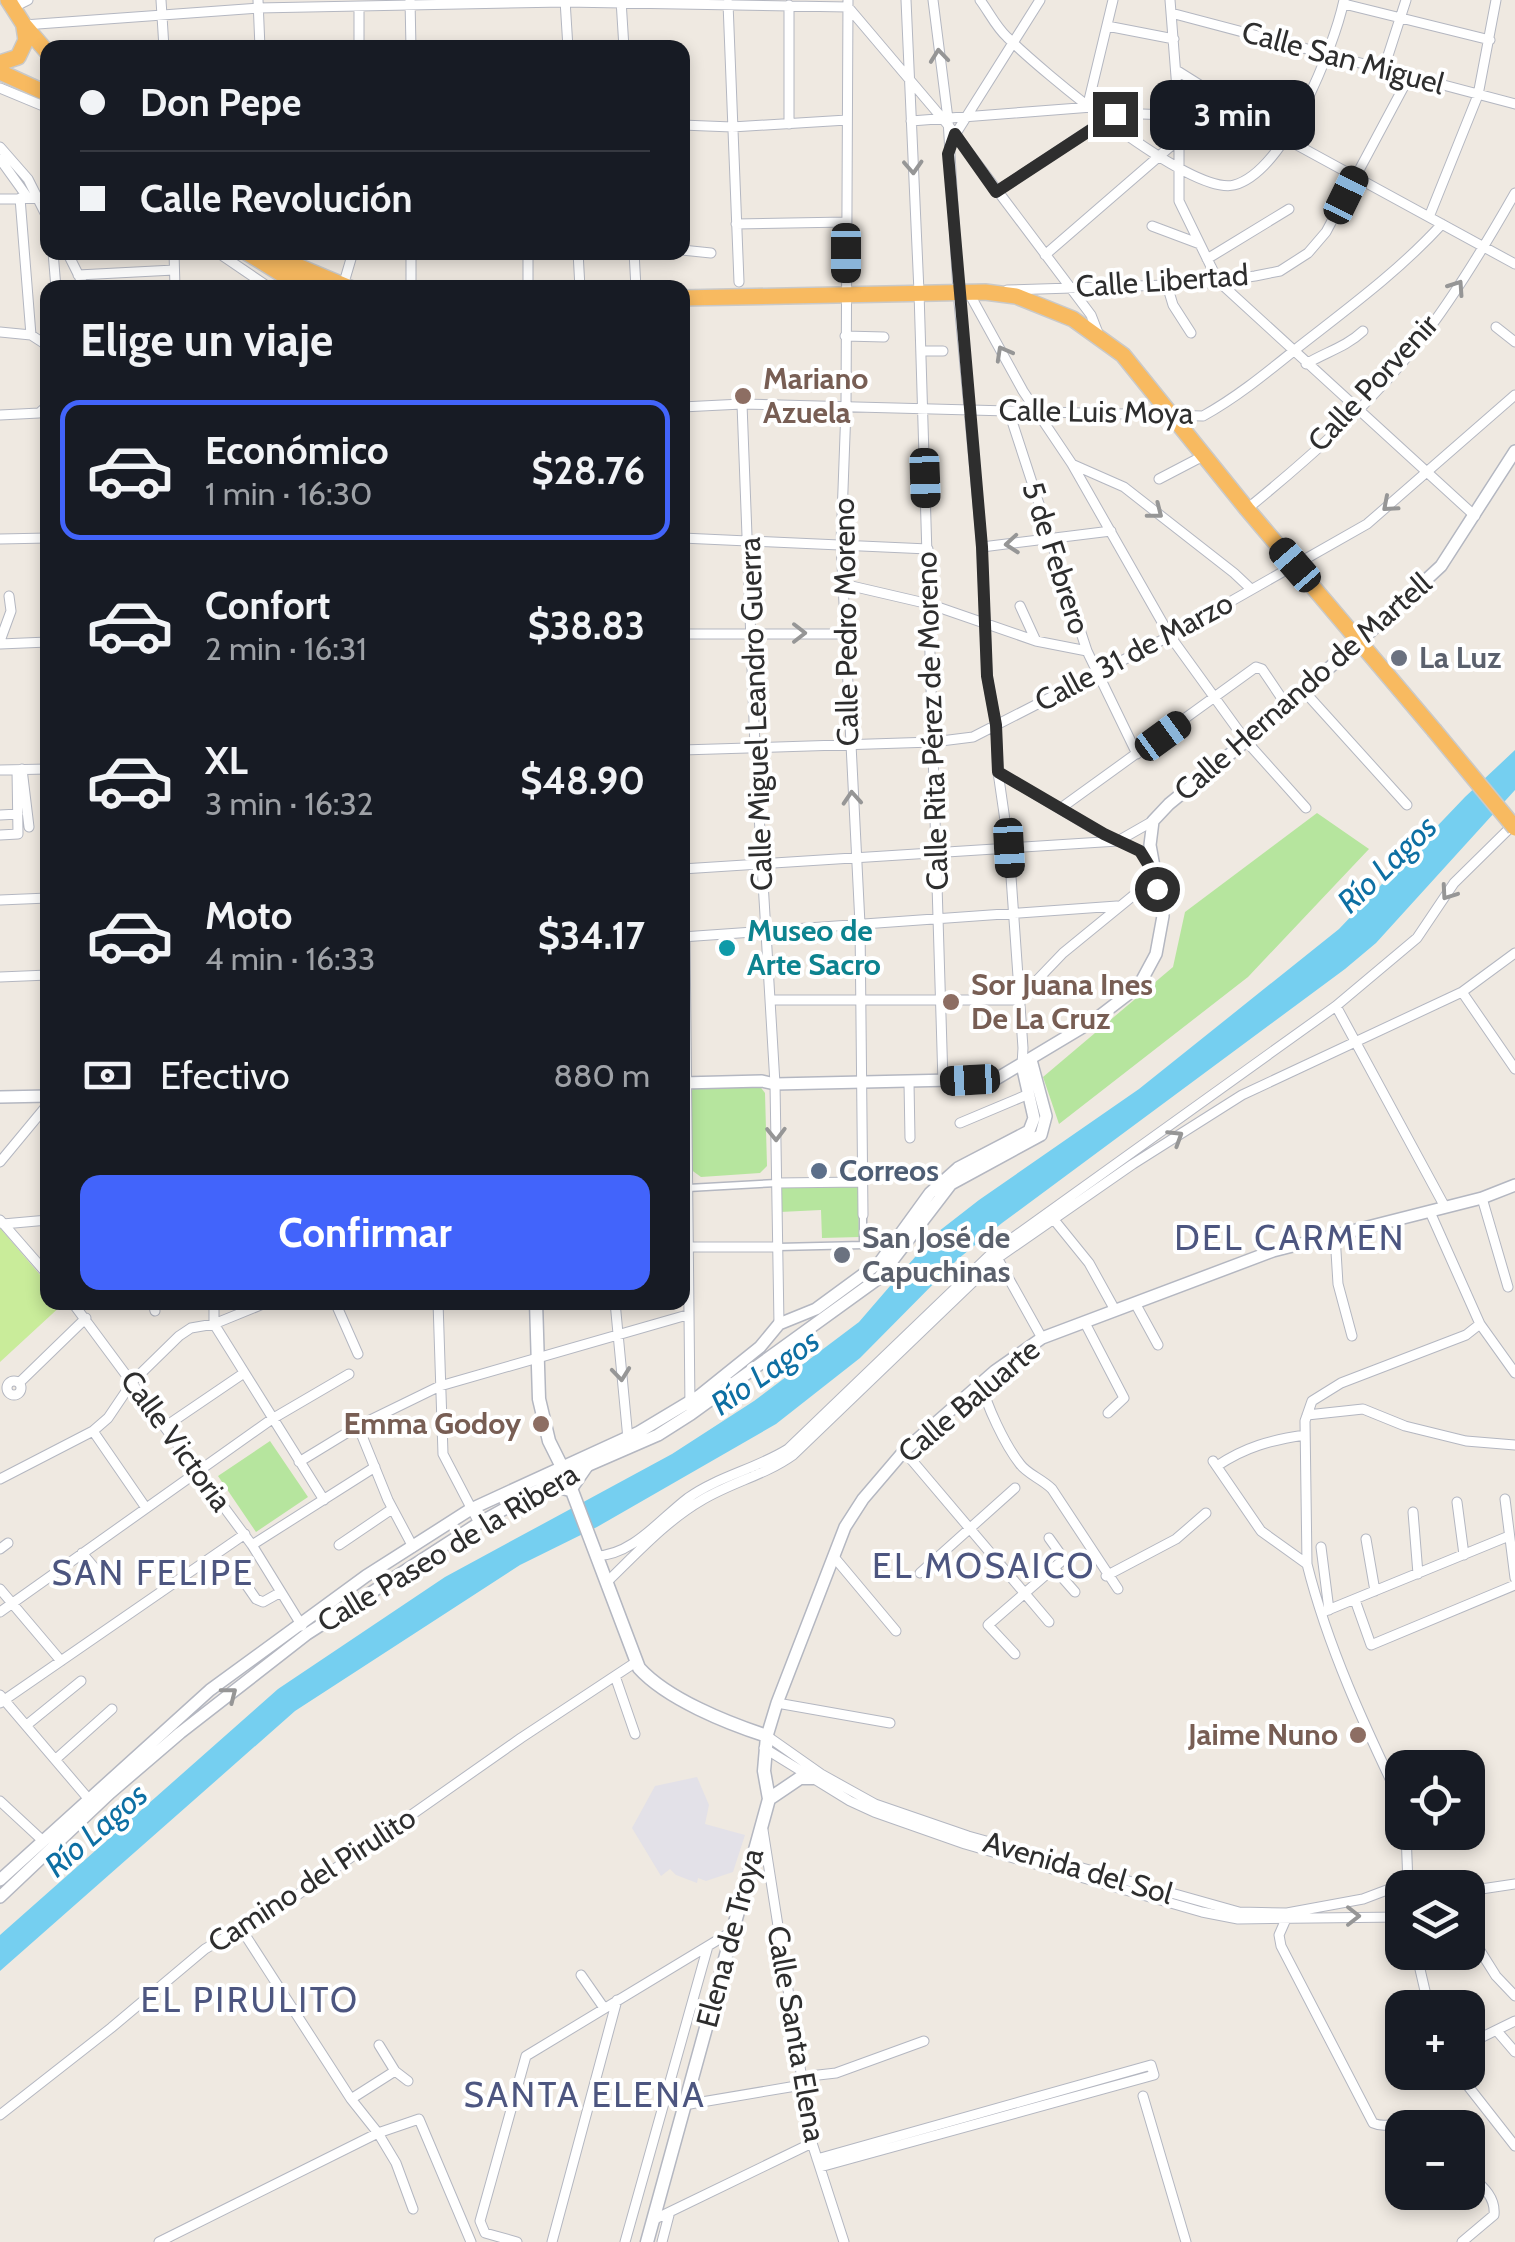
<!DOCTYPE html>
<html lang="es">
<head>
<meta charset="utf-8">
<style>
  body { margin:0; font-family:Cabin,sans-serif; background:#242831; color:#f1f3f6; height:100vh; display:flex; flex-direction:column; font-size:38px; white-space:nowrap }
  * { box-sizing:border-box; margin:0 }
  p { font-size:32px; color:#9ea1a6 }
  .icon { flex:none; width:55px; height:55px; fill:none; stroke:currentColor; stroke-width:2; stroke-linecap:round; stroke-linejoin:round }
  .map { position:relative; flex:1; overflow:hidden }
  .drawer { position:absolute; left:40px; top:280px; width:650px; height:1030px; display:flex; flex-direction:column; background:#171b24; border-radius:20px; box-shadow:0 5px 15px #0003 }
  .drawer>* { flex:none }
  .hud { position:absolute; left:40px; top:40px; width:650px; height:220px; border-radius:20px; box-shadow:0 5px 15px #0003; display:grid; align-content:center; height:220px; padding:0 40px; background:#171b24 }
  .fabs { position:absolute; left:1385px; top:1750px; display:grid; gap:20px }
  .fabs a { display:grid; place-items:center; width:100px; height:100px; border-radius:20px; background:#171b24; box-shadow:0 5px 15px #0003; font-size:50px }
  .end { position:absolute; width:45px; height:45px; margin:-22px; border:12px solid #2e2e2e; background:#fff; box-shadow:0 0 0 5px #fff }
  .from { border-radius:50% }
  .bubble { position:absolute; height:70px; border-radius:20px; background:#171b24; box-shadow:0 5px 15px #0003; font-size:32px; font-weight:700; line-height:70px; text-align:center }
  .car { position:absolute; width:30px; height:60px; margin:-30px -15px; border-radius:12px; box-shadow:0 0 8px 2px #0007; background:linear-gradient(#222 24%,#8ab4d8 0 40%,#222 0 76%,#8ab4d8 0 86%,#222 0) }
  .hud b { display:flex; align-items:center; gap:35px; height:95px; font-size:38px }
  .hud b+b { border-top:2px solid #363941 }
  .hud i { width:25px; height:25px; background:#f1f3f6 }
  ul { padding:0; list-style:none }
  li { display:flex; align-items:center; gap:30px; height:140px; margin:0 20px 15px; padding:0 20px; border:5px solid transparent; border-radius:20px }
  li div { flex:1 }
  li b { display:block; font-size:38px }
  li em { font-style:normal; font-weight:700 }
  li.current { border-color:#4264fb }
  li>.icon { width:90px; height:90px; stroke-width:1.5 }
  h2 { padding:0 40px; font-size:45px; line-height:120px }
  .pay { display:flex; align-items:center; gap:25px; height:110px; padding:0 40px; font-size:38px }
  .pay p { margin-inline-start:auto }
  .button { display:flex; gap:20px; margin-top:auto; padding:20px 40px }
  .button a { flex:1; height:115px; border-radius:20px; background:#4264fb; color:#fff; font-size:40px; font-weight:700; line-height:115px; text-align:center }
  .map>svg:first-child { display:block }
  .industrial { fill:#e3e1e8 }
  .green { fill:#b6e59e }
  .pitch { fill:#c9ec9a }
  .water { fill:#75cff0 }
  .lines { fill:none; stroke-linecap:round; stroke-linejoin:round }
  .pedestrian-casing { stroke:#b4b7c1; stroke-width:9 }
  .minor-casing { stroke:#b4b7c1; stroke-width:11 }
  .tertiary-casing { stroke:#b4b7c1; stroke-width:14 }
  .secondary-casing { stroke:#b4b7c1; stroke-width:15 }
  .trunk-casing { stroke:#c9c9c9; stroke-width:18 }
  .pedestrian { stroke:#fff; stroke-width:6 }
  .minor { stroke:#fff; stroke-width:9 }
  .tertiary { stroke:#fff; stroke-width:11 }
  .secondary { stroke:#fff; stroke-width:12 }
  .trunk { stroke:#f8ba60; stroke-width:15 }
  .trunk-bridge-casing { stroke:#c9c9c9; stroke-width:18; stroke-linecap:butt }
  .trunk-bridge { stroke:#f8ba60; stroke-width:15 }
  .oneway { stroke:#969696 }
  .route { stroke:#2e2e2e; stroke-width:12 }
  .education-dot { fill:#8d6e63; stroke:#fff; stroke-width:4 }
  .worship-dot { fill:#6b7280; stroke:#fff; stroke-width:4 }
  .culture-dot { fill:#0f9aa8; stroke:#fff; stroke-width:4 }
  .service-dot { fill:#5c6f8a; stroke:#fff; stroke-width:4 }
  .labels { text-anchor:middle; stroke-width:8; stroke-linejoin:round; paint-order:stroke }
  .street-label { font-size:30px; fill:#2e2e2e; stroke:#fff }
  .education-label { font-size:30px; font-weight:bold; fill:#785e54; stroke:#fff; text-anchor:start }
  .worship-label { font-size:30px; font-weight:bold; fill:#5b616d; stroke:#fff; text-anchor:start }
  .culture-label { font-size:30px; font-weight:bold; fill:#0d838f; stroke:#fff; text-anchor:start }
  .service-label { font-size:30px; font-weight:bold; fill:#4e5e75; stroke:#fff; text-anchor:start }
  .water-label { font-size:32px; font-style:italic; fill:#0d6fa3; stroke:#fff }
  .quarter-label { font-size:35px; letter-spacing:2.5px; fill:#4d5680; stroke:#fff }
</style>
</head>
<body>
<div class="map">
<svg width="1515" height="2242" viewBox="0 0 1515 2242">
  <rect width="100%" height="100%" fill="#efe9e1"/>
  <!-- industrial -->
  <path class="industrial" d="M697,1777L709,1805L705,1824L745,1835L733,1872L706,1881L698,1878L697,1883L676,1875L670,1869L661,1876L632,1828L655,1786Z"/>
  <!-- green -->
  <path class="green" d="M1317,813L1369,849L1248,977L1059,1124L1043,1077L1173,967L1185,912Z
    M759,1085L765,1093L767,1166L760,1173L701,1177L690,1169L689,1096L694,1087Z
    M780,1187H858L859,1237L822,1238L821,1210L780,1212Z
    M270,1441L308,1497L256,1532L218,1476Z"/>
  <!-- pitch -->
  <path class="pitch" d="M0,1228L47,1283L48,1302L64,1303L0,1362Z"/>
  <!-- water -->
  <path class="water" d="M1515,750V790L1376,943L1345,969L1002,1223L958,1259L860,1358L776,1424L597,1527L520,1565L295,1711L0,1971V1935L278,1689L445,1577L672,1454L754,1401L859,1322L934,1235L979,1200L1139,1089L1339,929L1465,797Z"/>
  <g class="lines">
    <!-- pedestrian casing -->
    <g class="pedestrian-casing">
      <path id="pedestrian" d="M688,1188L777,1183
        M778,1247L863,1245V1215"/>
    </g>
    <!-- minor casing -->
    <g class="minor-casing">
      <path id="minor" d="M161,0L164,48
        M258,0L260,48
        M410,0L411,48
        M565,0L568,48
        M621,0L624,48
        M848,0L846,408L841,544L860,924L863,1215
        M906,0L919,292L943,1082
        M933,0L948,119L958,292L982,547L987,676L996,725L998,772L1009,848L1023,1048L1022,1065
        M980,0C989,12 996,27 1007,37C1040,70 1190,196 1234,185C1285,172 1334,47 1344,0
        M1170,0L1179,115V201L1218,281L1475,516
        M728,3L739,282
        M1344,4L1490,40
        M16,6L28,0
        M359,7V48
        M1171,13L1515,104
        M24,25L258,8L565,2L848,7L948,125L1091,315L1098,333
        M1107,26L1174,39
        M1384,68L1406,0
        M1176,70L1286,139L1515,264
        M0,88L48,108
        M1088,104L1113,0
        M911,121L1092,107
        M789,124V5
        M682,125L732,127L847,120
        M953,138L1040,0
        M0,147L28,179L48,219
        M0,159L28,198
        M996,192L1115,113L1250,118
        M20,198L31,335
        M0,199L48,198
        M1429,217L1478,95L1496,0
        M736,224L846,222
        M1152,226L1200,244
        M682,250L711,253
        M53,252L56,288
        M67,252L85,288
        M174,252L175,288
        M217,252L270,288
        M528,252V288
        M578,252L580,288
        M634,252L636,288
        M1045,255L1179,139
        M1207,259L1289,209
        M78,275L174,270
        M1167,285L1173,305L1191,333
        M343,286L353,252
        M411,288V252
        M1007,290L1199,284L1255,276L1280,271L1308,253L1326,232L1410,75
        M969,293L1023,391L1072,464L1170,636L1246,741L1306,808
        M1496,327L1515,342
        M0,332L31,335L48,346
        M845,336L884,337
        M921,351H943
        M1306,364C1326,352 1346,347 1363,331
        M742,404L755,747L775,1084L779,1324
        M682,407L742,404L1203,416C1237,397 1265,374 1296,349C1347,309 1398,272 1442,224
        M1009,412L1087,651L1137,754
        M0,415L39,413L48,405
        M1074,465L1124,487L1234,573L1251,589
        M1159,479L1205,455
        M1247,509C1307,460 1371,404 1419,342C1455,296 1486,244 1515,193
        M682,538L928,549
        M0,539L48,538
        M982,547L1111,531
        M843,584L929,604L1036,641L1087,651
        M1020,606L1036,641
        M682,634H845
        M0,641L11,611L9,596
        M0,644L48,642
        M1303,690L1407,805
        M682,750L933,742L973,737L1170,636L1367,524L1515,395
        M22,769L29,827
        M0,770L48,769
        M1061,808L1256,667L1262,669L1287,706
        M0,815L18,814
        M0,835L18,834L17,770
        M682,869L1118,841L1153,821
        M0,900L48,898
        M682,937L1117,906
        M685,937L690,1407
        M0,977L48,975
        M1462,992L1515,1069
        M771,1000H1018L1063,953L1156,877L1141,851L1104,835L998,772
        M1336,1006L1445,1207
        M909,1083L910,1138
        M960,1123L1029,1094
        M0,1162L48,1104
        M777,1183L862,1182
        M1482,1198L1508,1287
        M1430,1212L1480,1324L1515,1373
        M0,1220L48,1275
        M1055,1221L1089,1263L1115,1310
        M3,1224L48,1220
        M1335,1235L1338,1284L1352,1336
        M682,1247H778
        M995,1254L1042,1338
        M72,1302L252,1545L302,1626
        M153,1302L155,1311
        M214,1302V1324L324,1500
        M335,1302L358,1354
        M438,1302L443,1454L479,1523
        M615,1302L628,1439
        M1135,1303L1158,1345
        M1085,1323L1124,1398L1108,1413
        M7 1388a7 7 0 1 1 14 0a7 7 0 1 1-14 0Z
        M981,1382C986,1405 1005,1445 1020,1464C1027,1474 1042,1479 1052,1489L1118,1589
        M19,1383L86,1318
        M1307,1415L1363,1409L1405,1426L1466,1441L1515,1445
        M166,1426L244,1373
        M358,1426L388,1500L413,1547
        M93,1431L146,1508
        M904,1451L1049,1622
        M1213,1461L1261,1531L1307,1564
        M299,1462L358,1426L440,1386L687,1315
        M1217,1466C1245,1447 1271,1440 1305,1435
        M0,1479L93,1431L108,1418L133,1381L179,1336L191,1328L214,1324L268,1302
        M1505,1499L1515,1578
        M1457,1502L1464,1555
        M1413,1512L1418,1574
        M1366,1539L1375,1591
        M252,1545L375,1467
        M339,1545L392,1509
        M1321,1547L1329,1610
        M0,1549L8,1543
        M82,1553L103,1578
        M596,1556C633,1555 660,1519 688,1498C719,1476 756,1469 788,1449L993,1252L1336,1006L1417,938L1454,883L1515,823
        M834,1557L896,1631
        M1053,1567L1075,1592
        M920,1573L1015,1488
        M1106,1576L1176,1539L1206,1513
        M607,1582C636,1554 667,1520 702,1500C732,1482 765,1475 793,1455L999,1257L1133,1164L1242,1095L1462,992L1515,953
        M247,1586L256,1599L263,1602L281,1592
        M0,1589L61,1661
        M1355,1600L1371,1645L1515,1585
        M0,1612L272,1419L349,1374
        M1323,1612L1509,1536
        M1015,1654L988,1625L1064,1559L1049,1538
        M615,1676L635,1734
        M0,1695L92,1803
        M0,1703L245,1534
        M777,1703L890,1723
        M28,1724L81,1681
        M767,1736L821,1774L875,1804L968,1836L1239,1912L1287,1913L1363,1899L1408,1882
        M764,1748L850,1801L874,1812L965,1844L1202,1912L1238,1919L1402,1917
        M56,1759L112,1709
        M0,1801L42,1840
        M1402,1804C1365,1727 1328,1648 1307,1564L1305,1421L1312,1401L1341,1383L1466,1335L1480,1324
        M763,1830L812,2143L844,2242
        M1406,1832L1408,1885
        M1468,1891L1515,1884
        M1286,1919L1279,1935L1281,1946L1373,2123C1395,2133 1414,2106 1432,2128
        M240,1927L351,2099L378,2133L396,2163L413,2209
        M1479,1949L1496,1976L1515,1996
        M1416,1952L1429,2008
        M581,1975L604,2008
        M1497,2031L1515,2052
        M1468,2044L1515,2021
        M379,2045L395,2071L408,2081
        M1457,2072L1515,2146
        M801,2077L836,2073L924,2041
        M1143,2096L1186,2242
        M351,2099L395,2071
        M684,2105L802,2085
        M0,2115L111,2028L205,1949L293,1898L521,1738L636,1662
        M817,2159L1151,2065L1154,2075L820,2167
        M653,2220L812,2143
        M159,2242L378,2133L419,2119L471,2242
        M517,2242L485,2233L480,2221L526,2056L731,1932
        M552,2242L617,2000
        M625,2242L708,1946
        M662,2242L669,2215
        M1462,2242L1494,2215C1496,2196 1481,2185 1468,2173"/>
    </g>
    <!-- tertiary casing -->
    <g class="tertiary-casing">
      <path id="tertiary" d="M682,1083L762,1081L775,1084L996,1079L1093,1021L1127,995L1142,980L1156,954L1163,916L1150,845L1153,821L1169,804L1246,741L1370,632L1441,566L1515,451
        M0,1097L48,1096
        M767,1736L777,1703L845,1527L863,1499L904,1451L995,1371L1042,1338L1273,1251L1482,1198L1515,1185
        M0,1880L210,1690L366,1576L471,1509L639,1432L699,1396L760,1347L779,1324L816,1309L880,1262L930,1193L958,1168L1029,1131L1034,1118L1022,1065
        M0,1897L110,1793L180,1733L307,1634L479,1523L566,1475L658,1435L691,1414L879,1278L951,1184L1041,1135L1046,1116L1031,1060"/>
    </g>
    <!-- secondary casing -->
    <g class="secondary-casing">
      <path id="secondary" d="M536,1302L539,1399L549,1441L566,1475L639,1668C667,1699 727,1723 767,1736L764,1771L769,1799L647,2242
        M548,1484L570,1490L588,1464
        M769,1799L800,1778H813"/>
    </g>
    <!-- trunk casing -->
    <g class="trunk-casing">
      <path id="trunk" d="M8,0L24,25L48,53
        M0,63L18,57L26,40L24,27
        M0,72L48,94
        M246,252L285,276L318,288
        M264,252L350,288
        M682,298L985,292L1016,296L1073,319L1123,355L1247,509L1434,730"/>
    </g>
    <!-- pedestrian -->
    <use href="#pedestrian" class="pedestrian"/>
    <!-- minor -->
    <use href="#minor" class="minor"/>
    <!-- tertiary -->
    <use href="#tertiary" class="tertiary"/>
    <!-- secondary -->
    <use href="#secondary" class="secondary"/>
    <!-- trunk -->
    <use href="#trunk" class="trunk"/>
    <!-- trunk-bridge casing -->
    <g class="trunk-bridge-casing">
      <path id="trunk-bridge" d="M1434,730L1515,828"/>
    </g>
    <!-- trunk-bridge -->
    <use href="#trunk-bridge" class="trunk-bridge"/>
  </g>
  <!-- one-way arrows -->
  <defs><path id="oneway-chevron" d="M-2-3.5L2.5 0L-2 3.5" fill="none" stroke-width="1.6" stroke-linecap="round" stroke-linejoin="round" transform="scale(2.5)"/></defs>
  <g class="oneway">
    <use href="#oneway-chevron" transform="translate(939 56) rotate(-96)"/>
    <use href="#oneway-chevron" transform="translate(913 167) rotate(87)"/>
    <use href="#oneway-chevron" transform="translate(1457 287) rotate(-56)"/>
    <use href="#oneway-chevron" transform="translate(1003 353) rotate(-119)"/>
    <use href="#oneway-chevron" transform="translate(1389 505) rotate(139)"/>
    <use href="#oneway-chevron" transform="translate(1156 512) rotate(38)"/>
    <use href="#oneway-chevron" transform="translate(1012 544) rotate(175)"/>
    <use href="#oneway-chevron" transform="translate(799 633)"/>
    <use href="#oneway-chevron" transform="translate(852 798) rotate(-94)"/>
    <use href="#oneway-chevron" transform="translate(1448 893) rotate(125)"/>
    <use href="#oneway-chevron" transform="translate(776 1134) rotate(89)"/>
    <use href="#oneway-chevron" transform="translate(1176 1137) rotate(-32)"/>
    <use href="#oneway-chevron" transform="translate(621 1374) rotate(84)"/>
    <use href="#oneway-chevron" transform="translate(230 1694) rotate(-38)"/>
    <use href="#oneway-chevron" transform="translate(1353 1916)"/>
  </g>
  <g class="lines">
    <!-- route -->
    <path class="route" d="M1115,114L996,192L955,134L948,154L982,547L987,676L996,725L998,772L1104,834L1140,851L1156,877L1157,889"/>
  </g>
  <!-- markers -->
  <g class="education-dot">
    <circle cx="743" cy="396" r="10"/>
    <circle cx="951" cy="1002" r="10"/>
    <circle cx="541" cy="1424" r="10"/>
    <circle cx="1358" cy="1735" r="10"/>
  </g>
  <g class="worship-dot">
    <circle cx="1399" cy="658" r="10"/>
    <circle cx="842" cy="1255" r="10"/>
  </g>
  <circle class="culture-dot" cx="727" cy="948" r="10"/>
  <circle class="service-dot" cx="819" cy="1171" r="10"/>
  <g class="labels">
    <!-- street labels -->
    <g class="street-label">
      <text transform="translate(1343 58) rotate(15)" y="10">Calle San Miguel</text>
      <text transform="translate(1162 281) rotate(-4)" y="10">Calle Libertad</text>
      <text transform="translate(1373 383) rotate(-47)" y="10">Calle Porvenir</text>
      <text transform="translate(1096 412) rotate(1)" y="10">Calle Luis Moya</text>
      <text transform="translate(1056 558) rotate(72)" y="10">5 de Febrero</text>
      <text transform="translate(846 622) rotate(-91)" y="10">Calle Pedro Moreno</text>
      <text transform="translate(1134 652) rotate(-28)" y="10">Calle 31 de Marzo</text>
      <text transform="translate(1303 687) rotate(-41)" y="10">Calle Hernando de Martell</text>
      <text transform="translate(756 714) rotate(-92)" y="10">Calle Miguel Leandro Guerra</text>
      <text transform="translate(932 721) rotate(-92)" y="10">Calle Rita Pérez de Moreno</text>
      <text transform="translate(969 1401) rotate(-40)" y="10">Calle Baluarte</text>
      <text transform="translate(176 1441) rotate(54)" y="10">Calle Victoria</text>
      <text transform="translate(448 1548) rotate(-31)" y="10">Calle Paseo de la Ribera</text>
      <text transform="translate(1078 1868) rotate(16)" y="10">Avenida del Sol</text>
      <text transform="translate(312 1880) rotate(-33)" y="10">Camino del Pirulito</text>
      <text transform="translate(730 1938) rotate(-75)" y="10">Elena de Troya</text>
      <text transform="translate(796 2034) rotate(80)" y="10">Calle Santa Elena</text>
    </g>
    <!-- education labels -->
    <g class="education-label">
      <text x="763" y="389">Mariano<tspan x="763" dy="34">Azuela</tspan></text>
      <text x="971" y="995">Sor Juana Ines<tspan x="971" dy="34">De La Cruz</tspan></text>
      <text x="521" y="1434" text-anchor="end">Emma Godoy</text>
      <text x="1338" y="1745" text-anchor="end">Jaime Nuno</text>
    </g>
    <!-- worship labels -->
    <g class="worship-label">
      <text x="1419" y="668">La Luz</text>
      <text x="862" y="1248">San José de<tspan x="862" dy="34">Capuchinas</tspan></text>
    </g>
    <!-- culture labels -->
    <g class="culture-label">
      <text x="747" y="941">Museo de<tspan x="747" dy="34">Arte Sacro</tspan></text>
    </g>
    <!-- service labels -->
    <g class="service-label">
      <text x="839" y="1181">Correos</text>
    </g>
    <!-- water labels -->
    <g class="water-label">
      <text transform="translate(1387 864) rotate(-44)" y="11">Río Lagos</text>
      <text transform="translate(765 1372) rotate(-35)" y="11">Río Lagos</text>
      <text transform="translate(96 1830) rotate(-41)" y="11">Río Lagos</text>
    </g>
    <!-- quarter labels -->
    <g class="quarter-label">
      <text x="1290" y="1250">DEL CARMEN</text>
      <text x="984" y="1578">EL MOSAICO</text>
      <text x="153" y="1585">SAN FELIPE</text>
      <text x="250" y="2012">EL PIRULITO</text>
      <text x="585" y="2107">SANTA ELENA</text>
    </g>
  </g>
</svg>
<div class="fabs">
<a><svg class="icon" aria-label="locate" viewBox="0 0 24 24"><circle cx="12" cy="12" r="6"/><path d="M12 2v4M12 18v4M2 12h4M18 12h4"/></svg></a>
<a><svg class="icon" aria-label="layers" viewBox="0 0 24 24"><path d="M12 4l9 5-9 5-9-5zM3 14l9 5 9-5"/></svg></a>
<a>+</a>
<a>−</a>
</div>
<i class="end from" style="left:1157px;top:889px"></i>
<i class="end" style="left:1115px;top:114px"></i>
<div class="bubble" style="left:1150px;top:80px;width:165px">3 min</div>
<i class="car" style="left:1346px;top:195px;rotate:26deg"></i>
<i class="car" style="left:846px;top:253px;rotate:180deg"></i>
<i class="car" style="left:925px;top:478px;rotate:178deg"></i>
<i class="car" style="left:1295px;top:565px;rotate:319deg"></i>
<i class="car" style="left:1163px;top:736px;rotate:54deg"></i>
<i class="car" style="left:1009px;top:848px;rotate:177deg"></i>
<i class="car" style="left:970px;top:1080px;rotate:267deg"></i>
<div class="hud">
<b><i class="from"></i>Don Pepe</b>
<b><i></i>Calle Revolución</b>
</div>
<section class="drawer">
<h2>Elige un viaje</h2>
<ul>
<li class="current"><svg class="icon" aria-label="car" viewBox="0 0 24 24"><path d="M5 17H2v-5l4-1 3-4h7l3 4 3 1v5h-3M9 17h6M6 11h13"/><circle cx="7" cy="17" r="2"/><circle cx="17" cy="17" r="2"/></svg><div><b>Económico</b><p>1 min · 16:30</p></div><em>$28.76</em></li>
<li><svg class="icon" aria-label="car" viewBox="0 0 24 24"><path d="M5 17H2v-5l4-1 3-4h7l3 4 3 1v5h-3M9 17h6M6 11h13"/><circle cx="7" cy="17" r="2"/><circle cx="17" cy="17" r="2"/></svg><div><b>Confort</b><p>2 min · 16:31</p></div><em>$38.83</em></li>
<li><svg class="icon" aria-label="car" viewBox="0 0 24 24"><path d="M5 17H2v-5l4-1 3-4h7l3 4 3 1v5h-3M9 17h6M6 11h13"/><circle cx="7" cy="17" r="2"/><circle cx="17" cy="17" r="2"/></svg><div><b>XL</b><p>3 min · 16:32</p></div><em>$48.90</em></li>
<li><svg class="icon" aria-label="car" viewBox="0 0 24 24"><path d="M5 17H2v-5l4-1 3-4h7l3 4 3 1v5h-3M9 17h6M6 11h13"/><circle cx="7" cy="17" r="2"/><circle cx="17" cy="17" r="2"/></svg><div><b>Moto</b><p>4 min · 16:33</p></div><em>$34.17</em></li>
</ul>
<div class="pay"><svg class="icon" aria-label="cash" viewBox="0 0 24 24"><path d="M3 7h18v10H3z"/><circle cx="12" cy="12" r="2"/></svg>Efectivo<p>880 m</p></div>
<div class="button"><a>Confirmar</a></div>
</section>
</div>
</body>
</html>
